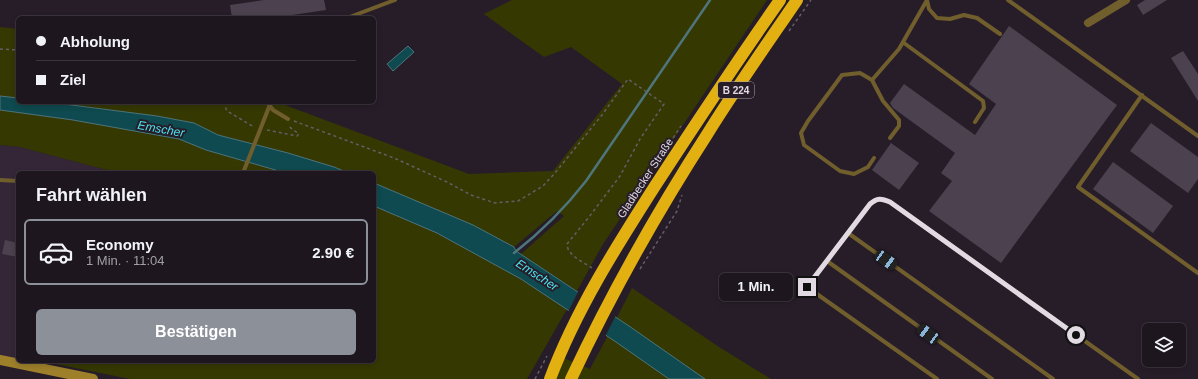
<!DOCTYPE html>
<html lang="de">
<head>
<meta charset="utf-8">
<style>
  body { margin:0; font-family:Helvetica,sans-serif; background:#251f28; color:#f1f3f6; height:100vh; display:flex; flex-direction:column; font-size:15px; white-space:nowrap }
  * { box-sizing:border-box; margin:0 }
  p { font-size:13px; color:#a09fa4 }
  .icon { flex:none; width:22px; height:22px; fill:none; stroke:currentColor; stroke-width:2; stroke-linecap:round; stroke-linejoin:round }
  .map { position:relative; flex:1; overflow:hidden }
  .panel { position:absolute; left:16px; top:171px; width:360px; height:192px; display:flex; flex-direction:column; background:#1d161f; border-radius:6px; box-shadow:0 2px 6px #0003,0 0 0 1px #3b353d }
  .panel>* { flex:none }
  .banner { position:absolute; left:16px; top:16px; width:360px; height:88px; border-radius:6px; box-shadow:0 2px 6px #0003,0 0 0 1px #3b353d; display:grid; align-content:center; height:88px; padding:0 20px; background:#1d161f }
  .controls { position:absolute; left:1142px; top:323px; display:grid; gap:8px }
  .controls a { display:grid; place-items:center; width:44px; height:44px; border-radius:6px; background:#1d161f; box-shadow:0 2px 6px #0003,0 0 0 1px #3b353d; font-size:20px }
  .end { position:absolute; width:18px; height:18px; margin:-9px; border:5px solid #e1dae2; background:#111; box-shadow:0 0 0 2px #111 }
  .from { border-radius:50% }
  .bubble { position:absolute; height:28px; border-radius:6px; background:#1d161f; box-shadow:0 2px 6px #0003,0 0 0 1px #3b353d; font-size:13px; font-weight:700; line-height:28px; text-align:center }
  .car { position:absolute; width:12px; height:24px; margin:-12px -6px; border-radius:5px; box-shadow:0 0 3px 1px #0007; background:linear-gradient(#222 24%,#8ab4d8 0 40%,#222 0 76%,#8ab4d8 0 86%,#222 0) }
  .banner b { display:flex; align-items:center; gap:14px; height:38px; font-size:15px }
  .banner b+b { border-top:1px solid #3b353d }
  .banner i { width:10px; height:10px; background:#f1f3f6 }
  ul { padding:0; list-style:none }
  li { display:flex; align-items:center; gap:12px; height:66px; margin:0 8px 6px; padding:0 12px; border:2px solid transparent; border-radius:6px }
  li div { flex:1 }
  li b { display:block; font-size:15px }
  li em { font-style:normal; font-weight:700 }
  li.active { border-color:#8c9099 }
  li>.icon { width:36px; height:36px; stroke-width:1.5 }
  h2 { padding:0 20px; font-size:18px; line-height:48px }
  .action { display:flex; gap:8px; margin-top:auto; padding:8px 20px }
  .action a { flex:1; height:46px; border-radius:6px; background:#8c9099; color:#fff; font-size:16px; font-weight:700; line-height:46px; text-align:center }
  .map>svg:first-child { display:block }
  .built { fill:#342636 }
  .green { fill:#363802 }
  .water { fill:#0e4a4f; stroke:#4d757b }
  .pier { fill:#271d29 }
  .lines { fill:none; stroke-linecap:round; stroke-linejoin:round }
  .stream { stroke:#4d757b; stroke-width:2.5 }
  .building { fill:#4c414e }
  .path { stroke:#665d67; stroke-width:1.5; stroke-dasharray:3 3; stroke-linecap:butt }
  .lane { stroke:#715e2d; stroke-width:4 }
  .street { stroke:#715e2d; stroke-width:8 }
  .secondary { stroke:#9e802b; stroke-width:10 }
  .highway { stroke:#e2b111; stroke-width:12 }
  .route { stroke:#e1dae2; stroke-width:5 }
  .labels { text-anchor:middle; stroke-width:4; stroke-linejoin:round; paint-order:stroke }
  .shield { fill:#271d29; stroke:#a9a1aa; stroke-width:1 }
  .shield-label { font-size:10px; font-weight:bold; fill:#e1dae2 }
  .street-label { font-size:11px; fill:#e1dae2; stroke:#271d29 }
  .water-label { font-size:12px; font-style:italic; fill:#4be6f2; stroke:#271d29 }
</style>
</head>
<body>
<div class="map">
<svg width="1198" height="379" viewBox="0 0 1198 379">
  <rect width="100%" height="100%" fill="#271d29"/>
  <!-- built -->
  <path class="built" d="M0,145L20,147L118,173H18V361H46L36,365L0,358Z"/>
  <!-- green -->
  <path class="green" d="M512,0H767L603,244L577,291L521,254L564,216L557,211L514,247L473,225L374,183V173H349L334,167L288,153L218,135L194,123L157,116L48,102H277L469,174L553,171L622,84L571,47L544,57L484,14Z
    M0,27L18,29V98L0,96Z
    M0,110L73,120L179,139L206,150L286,173H118L20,147L0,145Z
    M374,206L437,233L521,279L567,309L527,379H130L46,362L374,361Z
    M632,288L719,347L771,379H549L561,357L590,369L605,341Z"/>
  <!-- water -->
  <path class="water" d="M408,46L414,52L393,71L387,64Z
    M0,96L18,98V102H48L157,116L194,123L218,135L288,153L334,167L349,173H286L206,150L179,139L73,120L0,110Z
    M374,183L473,225L514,247L516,251L629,326L705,379H669L616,342L521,279L437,233L374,206Z"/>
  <!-- pier -->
  <path class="pier" d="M579,290L616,315L605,337L568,312Z"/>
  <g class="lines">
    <!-- stream -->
    <path class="stream" d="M514,253C541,232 565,208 586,181L710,0"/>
  </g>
  <!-- building -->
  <path class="building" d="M264,0H324L326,10L272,18H232L230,5Z
    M1145,0H1167L1143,15L1137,5Z
    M1009,26L1117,105L1001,263L929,211L952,181L941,173L955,153L893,108L890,103L904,84L975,135L996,104L969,84Z
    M1183,51L1198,74V101L1171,58Z
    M1151,123L1198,157V179L1188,193L1130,151Z
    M891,143L919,163L899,190L872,170Z
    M1113,162L1173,206L1153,233L1093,189Z
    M5,240L18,243V257L2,254Z"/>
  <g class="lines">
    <!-- path -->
    <path class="path" d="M789,31L811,0
      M0,49L18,50
      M223,102L227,111L254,127
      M294,121L394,158L447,182L471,195L495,203L518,201L543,186L555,173L602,115L628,79L664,104L640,139L620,176L589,217L567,244C567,255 583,262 592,268
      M267,130L297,136L299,134L288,126
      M660,158L681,126
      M640,269L677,211L682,195
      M535,379L547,356"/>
    <!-- lane -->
    <path class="lane" d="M927,0L929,9L937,18L950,19L964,15L977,18L1000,34
      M1008,0L1198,136
      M347,18L395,0
      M904,43L983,101L984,108L975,122
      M872,80L883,101L899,120V126L890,138
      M1142,95L1078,187L1198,273
      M267,102L273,110L288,119
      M874,158L868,167L854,174L840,171L804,145L801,133L808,121L842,75L860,73L872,80L899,49L927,0
      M243,173L271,102
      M0,180L18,181
      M848,233L1053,379
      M827,261L992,379
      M937,379L807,287L870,204C877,198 881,198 890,202L1138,379"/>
    <!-- street -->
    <path class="street" d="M1088,23L1126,0"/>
    <!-- secondary -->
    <path class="secondary" d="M0,360L93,379"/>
    <!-- highway -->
    <path class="highway" d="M550,379C576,310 616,247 655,186C696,123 737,61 780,0
      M571,379C611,294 657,212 708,133C736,88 767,44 797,0"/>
  </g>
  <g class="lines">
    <!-- route -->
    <path class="route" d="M807,287L870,204C877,198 881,198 890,202L1076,335"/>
  </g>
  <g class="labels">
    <!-- shield labels -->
    <rect class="shield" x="718" y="82" width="36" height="16" rx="3"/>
    <g class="shield-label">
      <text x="736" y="94">B 224</text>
    </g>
    <!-- street labels -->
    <g class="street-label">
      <text transform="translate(645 178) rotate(-57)" y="4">Gladbecker Straße</text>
    </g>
    <!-- water labels -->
    <g class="water-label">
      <text transform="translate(161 129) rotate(10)" y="4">Emscher</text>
      <text transform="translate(537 275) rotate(33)" y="4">Emscher</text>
    </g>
  </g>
</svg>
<div class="controls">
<a><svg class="icon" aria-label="layers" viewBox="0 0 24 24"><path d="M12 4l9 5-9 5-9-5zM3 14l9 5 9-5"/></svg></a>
</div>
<i class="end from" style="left:1076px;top:335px"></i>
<i class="end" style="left:807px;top:287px"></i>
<div class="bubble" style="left:719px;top:273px;width:74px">1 Min.</div>
<i class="car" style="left:886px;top:260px;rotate:125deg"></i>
<i class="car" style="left:928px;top:334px;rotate:306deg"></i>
<div class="banner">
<b><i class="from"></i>Abholung</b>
<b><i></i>Ziel</b>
</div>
<section class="panel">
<h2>Fahrt wählen</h2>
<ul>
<li class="active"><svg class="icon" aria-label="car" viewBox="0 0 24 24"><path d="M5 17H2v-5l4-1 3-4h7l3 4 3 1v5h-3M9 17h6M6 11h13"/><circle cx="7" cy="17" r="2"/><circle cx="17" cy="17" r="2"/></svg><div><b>Economy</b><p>1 Min. · 11:04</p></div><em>2.90 €</em></li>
</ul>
<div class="action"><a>Bestätigen</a></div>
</section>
</div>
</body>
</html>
